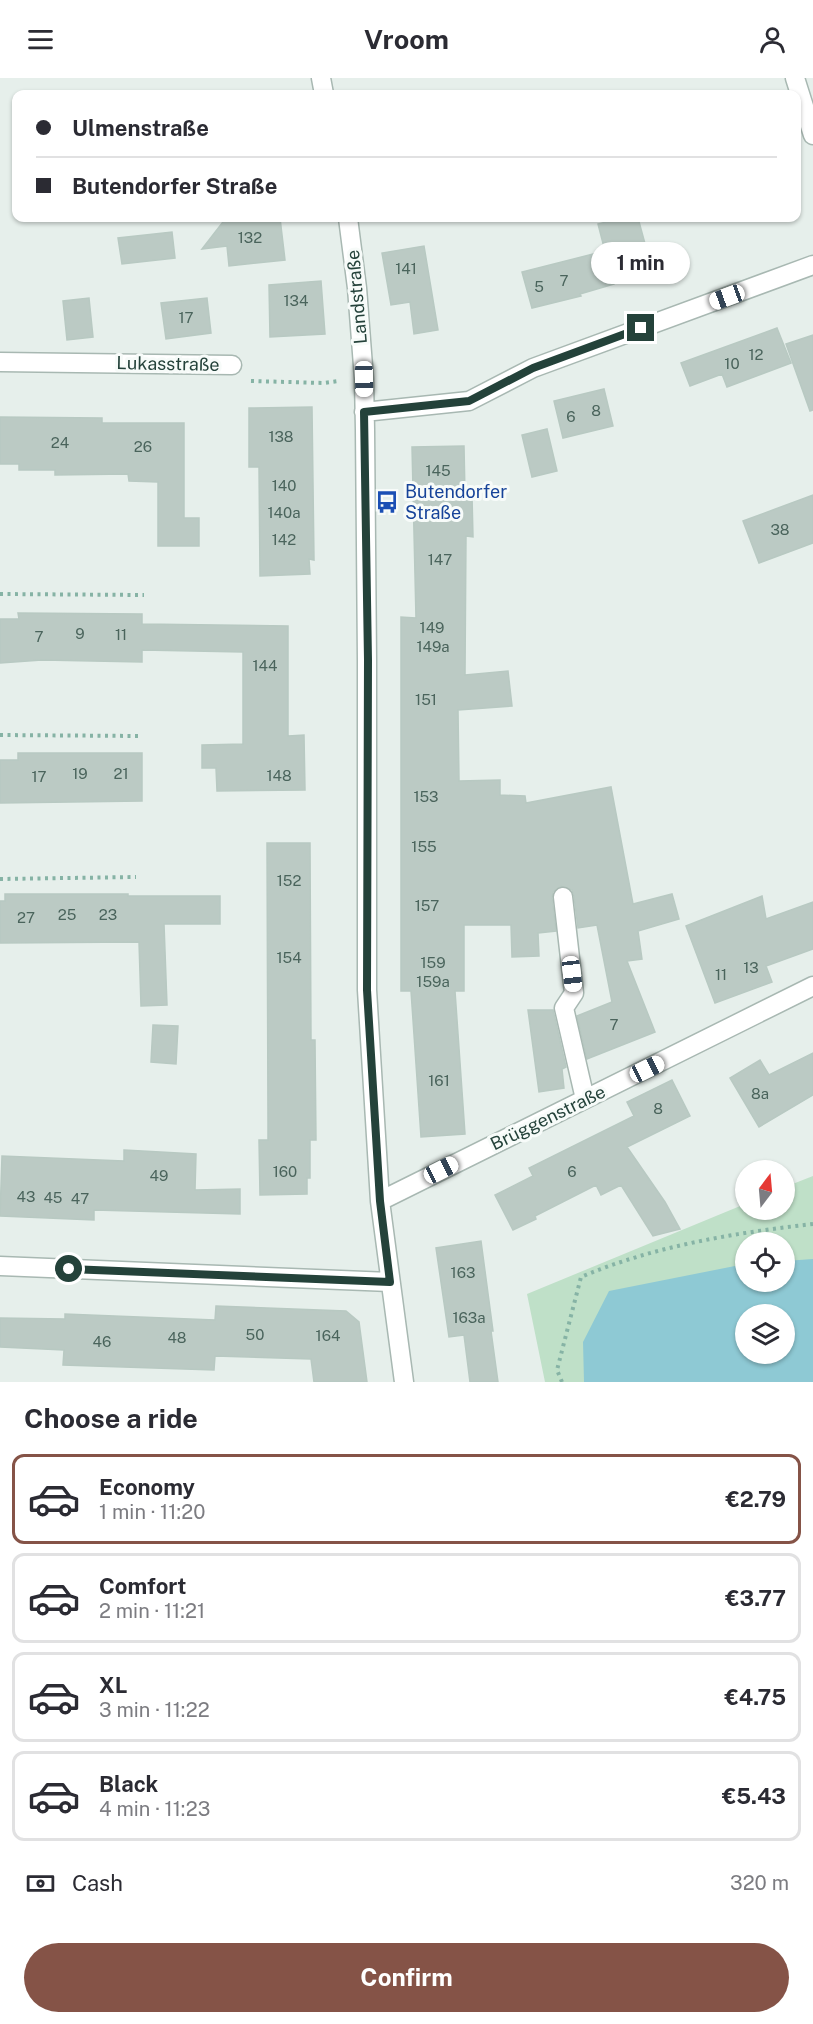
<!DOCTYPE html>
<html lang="en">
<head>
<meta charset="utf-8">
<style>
  body { margin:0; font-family:"Public Sans",sans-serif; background:#f7f7f7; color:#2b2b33; height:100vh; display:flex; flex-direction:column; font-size:22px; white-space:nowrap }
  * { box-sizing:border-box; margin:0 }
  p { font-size:20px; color:#7c7c81 }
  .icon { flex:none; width:33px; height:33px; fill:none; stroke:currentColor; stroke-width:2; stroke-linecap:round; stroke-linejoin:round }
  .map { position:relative; height:1304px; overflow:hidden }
  .sheet { display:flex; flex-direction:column; background:#fff; flex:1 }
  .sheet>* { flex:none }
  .banner { position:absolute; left:12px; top:12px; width:789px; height:132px; border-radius:12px; box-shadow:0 2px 4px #0004; display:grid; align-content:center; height:132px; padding:0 24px; background:#fff }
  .needle { width:39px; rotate:16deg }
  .tools { position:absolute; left:735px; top:1082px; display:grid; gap:12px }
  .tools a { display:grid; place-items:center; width:60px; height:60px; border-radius:50%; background:#fff; box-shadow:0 2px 4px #0004; font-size:30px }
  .end { position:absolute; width:27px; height:27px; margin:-14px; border:8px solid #24423a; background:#fff; box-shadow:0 0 0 3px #fff }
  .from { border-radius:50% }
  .bubble { position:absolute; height:42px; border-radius:21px; background:#fff; box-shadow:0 2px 4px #0004; font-size:20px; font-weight:700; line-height:42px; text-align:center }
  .car { position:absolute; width:18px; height:36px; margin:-18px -9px; border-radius:8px; box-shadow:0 0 4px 2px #0007; background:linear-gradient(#fff 24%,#345 0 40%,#fff 0 76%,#345 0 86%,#fff 0) }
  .banner b { display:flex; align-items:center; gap:21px; height:57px; font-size:22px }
  .banner b+b { border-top:2px solid #e1e1e2 }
  .banner i { width:15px; height:15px; background:#2b2b33 }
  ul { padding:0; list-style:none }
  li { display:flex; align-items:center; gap:18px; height:90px; margin:0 12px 9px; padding:0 12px; border:3px solid #e1e1e2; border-radius:12px }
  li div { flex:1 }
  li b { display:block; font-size:22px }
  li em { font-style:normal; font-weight:700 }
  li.selected { border-color:#855347 }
  li>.icon { width:54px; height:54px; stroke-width:1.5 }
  h2 { padding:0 24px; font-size:27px; line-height:72px }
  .pay { display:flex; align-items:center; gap:15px; height:66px; padding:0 24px; font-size:22px }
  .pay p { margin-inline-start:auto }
  .primary-button { display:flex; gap:12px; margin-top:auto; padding:12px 24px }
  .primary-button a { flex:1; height:69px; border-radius:36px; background:#855347; color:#fff; font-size:24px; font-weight:700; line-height:69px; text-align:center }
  header { display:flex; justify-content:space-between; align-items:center; height:78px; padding:0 24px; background:#fff; font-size:27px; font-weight:700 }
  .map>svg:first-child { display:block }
  .green { fill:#bfe0c8; fill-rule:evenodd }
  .water { fill:#8ec9d4; fill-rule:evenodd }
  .building { fill:#bbcac4; stroke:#b8c9c2; stroke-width:1.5 }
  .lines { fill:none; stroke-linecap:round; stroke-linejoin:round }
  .minor-casing { stroke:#a8b8b2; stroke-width:21 }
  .path { stroke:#86b3a5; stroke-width:4; stroke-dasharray:3 4.5; stroke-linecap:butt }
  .minor { stroke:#fff; stroke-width:18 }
  .route { stroke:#24423a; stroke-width:8 }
  .labels { text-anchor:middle; stroke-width:6; stroke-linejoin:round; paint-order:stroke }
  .number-label { font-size:15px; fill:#4a645c }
  .street-label { font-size:18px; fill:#24423a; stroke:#f7fbf9 }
  .transit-label { font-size:18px; fill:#164399; stroke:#f7fbf9; text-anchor:start }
</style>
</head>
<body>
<header><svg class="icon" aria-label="menu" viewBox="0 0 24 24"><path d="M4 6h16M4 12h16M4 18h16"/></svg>Vroom<svg class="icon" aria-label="person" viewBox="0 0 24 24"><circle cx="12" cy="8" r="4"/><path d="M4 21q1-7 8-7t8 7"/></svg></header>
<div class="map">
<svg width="813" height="1304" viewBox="0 0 813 1304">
  <rect width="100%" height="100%" fill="#e6efeb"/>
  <!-- green -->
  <path class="green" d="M813,1098V1304H545L527,1216L745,1126L746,1131H784L785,1109ZM746,1164H784V1203H746ZM746,1236H784V1275H746Z"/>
  <!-- water -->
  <path class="water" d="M813,1181V1304H584L583,1264L609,1213L745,1186L746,1203H784L785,1183ZM746,1236H784V1275H746Z"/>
  <!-- building -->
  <path class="building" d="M226,140H280L285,182L229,188L227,168L202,171Z
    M622,140H638L650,184L611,195L614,206L580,216L581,218L532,230L522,194L605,173L598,146Z
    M172,154L175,180L122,186L118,160Z
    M424,168L438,252L414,256L410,224L391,227L382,175Z
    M321,203L325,256L270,259L269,207Z
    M89,220L93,259L67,262L63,223Z
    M207,220L211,255L166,261L161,225Z
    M777,250L791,285L727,309L722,296L690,308L681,285Z
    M813,257V332L810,333L786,266Z
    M604,311L613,348L563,360L554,323Z
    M312,329L314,482L309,481L310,496L260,498L259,389H249V330Z
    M0,339L102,340V345H184V440H199V468H158V404L129,403L128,396L55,397V392H19V386H0Z
    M547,351L557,393L532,399L522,357Z
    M464,368L465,417L472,418L473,459L466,458L465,597L508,593L512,628L458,632L459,703L500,702V717L525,718L526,725L611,709L633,826L672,816L679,841L638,853L642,881L627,883L655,954L587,981L577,938L612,924L597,847L578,850L574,818L572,812L561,808L553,814L552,820L556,853L538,855L539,878L512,879L511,847H464V913H455L465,1056L421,1059L411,913H401V539L416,540L412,369Z
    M813,417V465L759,485L743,443Z
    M18,535L142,536V546L288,548V658L304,657L305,712L217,713L216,690H202V667L243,666V574L142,572V584L42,582L0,585V541H19Z
    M18,675H142V723L0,725V682H18Z
    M267,765H310L311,962H315L316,1062H310V1100H307V1116L260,1117L259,1062H268V1044Z
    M5,816H128V818H220V846H164L167,927L141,928L139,864L0,865V823H5Z
    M762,818L766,841L813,824V871L766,888L772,904L715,925L686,848Z
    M528,932H553L566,989L562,991L564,1010L539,1014Z
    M153,947L178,948L176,986L151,984Z
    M813,975V1017L759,1049L730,1000L760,982L769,997Z
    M672,1002L690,1038L627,1069L665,1124L680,1151L653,1158L621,1107L601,1117L596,1107L535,1138L536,1141L513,1152L495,1117L533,1098L529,1090L634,1038L627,1024Z
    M124,1072L196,1076L195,1112L240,1111V1136L94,1132V1142L0,1138L2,1078L124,1083Z
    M481,1163L493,1253H491L498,1304H470L464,1257L449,1259L436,1170Z
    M216,1228L346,1233L359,1244L367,1304H314L311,1281L215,1278L214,1292L63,1287L64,1272L0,1269V1240L65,1241V1236L215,1242Z"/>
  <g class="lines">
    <!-- minor casing -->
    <g class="minor-casing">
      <path id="minor" d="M321,0L324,16
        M795,0L813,57
        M348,140L357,210L364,301L365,352L367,582V912L380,1123L404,1304
        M0,284L232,287
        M364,334L469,323L533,290L813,187
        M563,819L574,915L564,930L585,1021
        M380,1123L813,908
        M0,1188L390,1204"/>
    </g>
    <!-- path -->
    <path class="path" d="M251,303L324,305L339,303
      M0,516L144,517
      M0,657L140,658
      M0,801L136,799
      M562,1304L557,1292L581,1199C654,1168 734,1155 813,1146"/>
    <!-- minor -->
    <use href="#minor" class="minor"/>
  </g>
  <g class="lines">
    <!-- route -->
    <path class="route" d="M69,1191L390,1204L380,1123L367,912L368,582L364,334L469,323L533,290L641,250"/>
  </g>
  <!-- icons -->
  <defs>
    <g id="bus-bare" transform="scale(1.8)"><path d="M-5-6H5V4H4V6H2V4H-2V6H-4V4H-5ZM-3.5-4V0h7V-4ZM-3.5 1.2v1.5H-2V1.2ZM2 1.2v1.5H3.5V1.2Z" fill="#1a4fb4" stroke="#f7fbf9" stroke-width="2.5" paint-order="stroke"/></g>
  </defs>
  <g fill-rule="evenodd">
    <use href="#bus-bare" x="387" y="424"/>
  </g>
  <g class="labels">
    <!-- number labels -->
    <g class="number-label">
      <text x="250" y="165">132</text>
      <text x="406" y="196">141</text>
      <text x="564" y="208">7</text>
      <text x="539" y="214">5</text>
      <text x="296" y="228">134</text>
      <text x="186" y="245">17</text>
      <text x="756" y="282">12</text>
      <text x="732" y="291">10</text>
      <text x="596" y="338">8</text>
      <text x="571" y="344">6</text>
      <text x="281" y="364">138</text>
      <text x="60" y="370">24</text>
      <text x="143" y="374">26</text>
      <text x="438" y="398">145</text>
      <text x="284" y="413">140</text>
      <text x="284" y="440">140a</text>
      <text x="780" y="457">38</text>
      <text x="284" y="467">142</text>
      <text x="440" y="487">147</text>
      <text x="432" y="555">149</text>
      <text x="80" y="561">9</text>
      <text x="121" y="562">11</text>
      <text x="39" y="564">7</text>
      <text x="433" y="574">149a</text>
      <text x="265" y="593">144</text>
      <text x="426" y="627">151</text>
      <text x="80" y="701">19</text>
      <text x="121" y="701">21</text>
      <text x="279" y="703">148</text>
      <text x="39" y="704">17</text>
      <text x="426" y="724">153</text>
      <text x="424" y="774">155</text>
      <text x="289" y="808">152</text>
      <text x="427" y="833">157</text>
      <text x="67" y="842">25</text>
      <text x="108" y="842">23</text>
      <text x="26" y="845">27</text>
      <text x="289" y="885">154</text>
      <text x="433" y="890">159</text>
      <text x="751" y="895">13</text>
      <text x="721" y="902">11</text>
      <text x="433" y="909">159a</text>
      <text x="614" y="952">7</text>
      <text x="439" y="1008">161</text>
      <text x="760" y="1021">8a</text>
      <text x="658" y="1036">8</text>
      <text x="285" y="1099">160</text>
      <text x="572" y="1099">6</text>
      <text x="159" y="1103">49</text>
      <text x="26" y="1124">43</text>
      <text x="53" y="1125">45</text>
      <text x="80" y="1126">47</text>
      <text x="463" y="1200">163</text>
      <text x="469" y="1245">163a</text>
      <text x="255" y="1262">50</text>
      <text x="328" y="1263">164</text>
      <text x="177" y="1265">48</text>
      <text x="102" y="1269">46</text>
    </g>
    <!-- street labels -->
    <g class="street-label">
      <text transform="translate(357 219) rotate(-95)" y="6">Landstraße</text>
      <text transform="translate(168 286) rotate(1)" y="6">Lukasstraße</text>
      <text transform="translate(548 1040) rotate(-26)" y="6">Brüggenstraße</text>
    </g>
    <!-- transit labels -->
    <g class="transit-label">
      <text x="405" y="420">Butendorfer<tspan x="405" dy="21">Straße</tspan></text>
    </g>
  </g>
</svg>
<div class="tools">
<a><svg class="needle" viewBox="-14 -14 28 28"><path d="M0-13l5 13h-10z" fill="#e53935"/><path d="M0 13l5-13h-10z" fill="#7c7c81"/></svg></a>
<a><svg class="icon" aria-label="locate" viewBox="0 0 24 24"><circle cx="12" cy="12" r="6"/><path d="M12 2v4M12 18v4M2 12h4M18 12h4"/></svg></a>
<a><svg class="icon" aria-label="layers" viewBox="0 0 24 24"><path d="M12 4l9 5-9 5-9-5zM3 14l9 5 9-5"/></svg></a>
</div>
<i class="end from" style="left:69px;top:1191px"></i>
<i class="end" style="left:641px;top:250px"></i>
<div class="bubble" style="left:591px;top:164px;width:99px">1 min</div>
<i class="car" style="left:727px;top:219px;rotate:250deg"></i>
<i class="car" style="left:364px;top:301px;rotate:179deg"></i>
<i class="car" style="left:572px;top:896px;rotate:173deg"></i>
<i class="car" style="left:647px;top:991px;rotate:64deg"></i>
<i class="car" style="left:441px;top:1092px;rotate:63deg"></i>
<div class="banner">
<b><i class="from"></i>Ulmenstraße</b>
<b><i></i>Butendorfer Straße</b>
</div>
</div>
<section class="sheet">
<h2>Choose a ride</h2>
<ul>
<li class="selected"><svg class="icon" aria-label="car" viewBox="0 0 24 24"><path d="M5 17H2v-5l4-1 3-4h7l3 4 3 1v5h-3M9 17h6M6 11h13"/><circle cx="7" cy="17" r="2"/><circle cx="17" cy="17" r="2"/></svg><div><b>Economy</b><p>1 min · 11:20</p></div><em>€2.79</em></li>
<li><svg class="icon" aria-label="car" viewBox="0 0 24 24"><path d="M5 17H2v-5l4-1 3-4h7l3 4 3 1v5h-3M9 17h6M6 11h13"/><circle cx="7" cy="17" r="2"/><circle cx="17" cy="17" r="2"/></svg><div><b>Comfort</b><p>2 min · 11:21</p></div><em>€3.77</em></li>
<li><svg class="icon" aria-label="car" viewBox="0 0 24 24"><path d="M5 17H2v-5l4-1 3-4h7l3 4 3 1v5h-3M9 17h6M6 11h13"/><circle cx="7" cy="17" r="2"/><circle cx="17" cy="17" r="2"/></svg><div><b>XL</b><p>3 min · 11:22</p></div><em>€4.75</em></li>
<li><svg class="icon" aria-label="car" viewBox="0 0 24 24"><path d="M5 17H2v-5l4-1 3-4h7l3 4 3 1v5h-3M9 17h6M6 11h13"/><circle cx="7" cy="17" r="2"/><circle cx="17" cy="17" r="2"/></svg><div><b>Black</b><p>4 min · 11:23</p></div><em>€5.43</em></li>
</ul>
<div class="pay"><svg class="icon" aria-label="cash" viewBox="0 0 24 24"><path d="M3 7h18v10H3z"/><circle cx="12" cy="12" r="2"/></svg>Cash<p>320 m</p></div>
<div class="primary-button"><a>Confirm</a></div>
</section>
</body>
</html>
